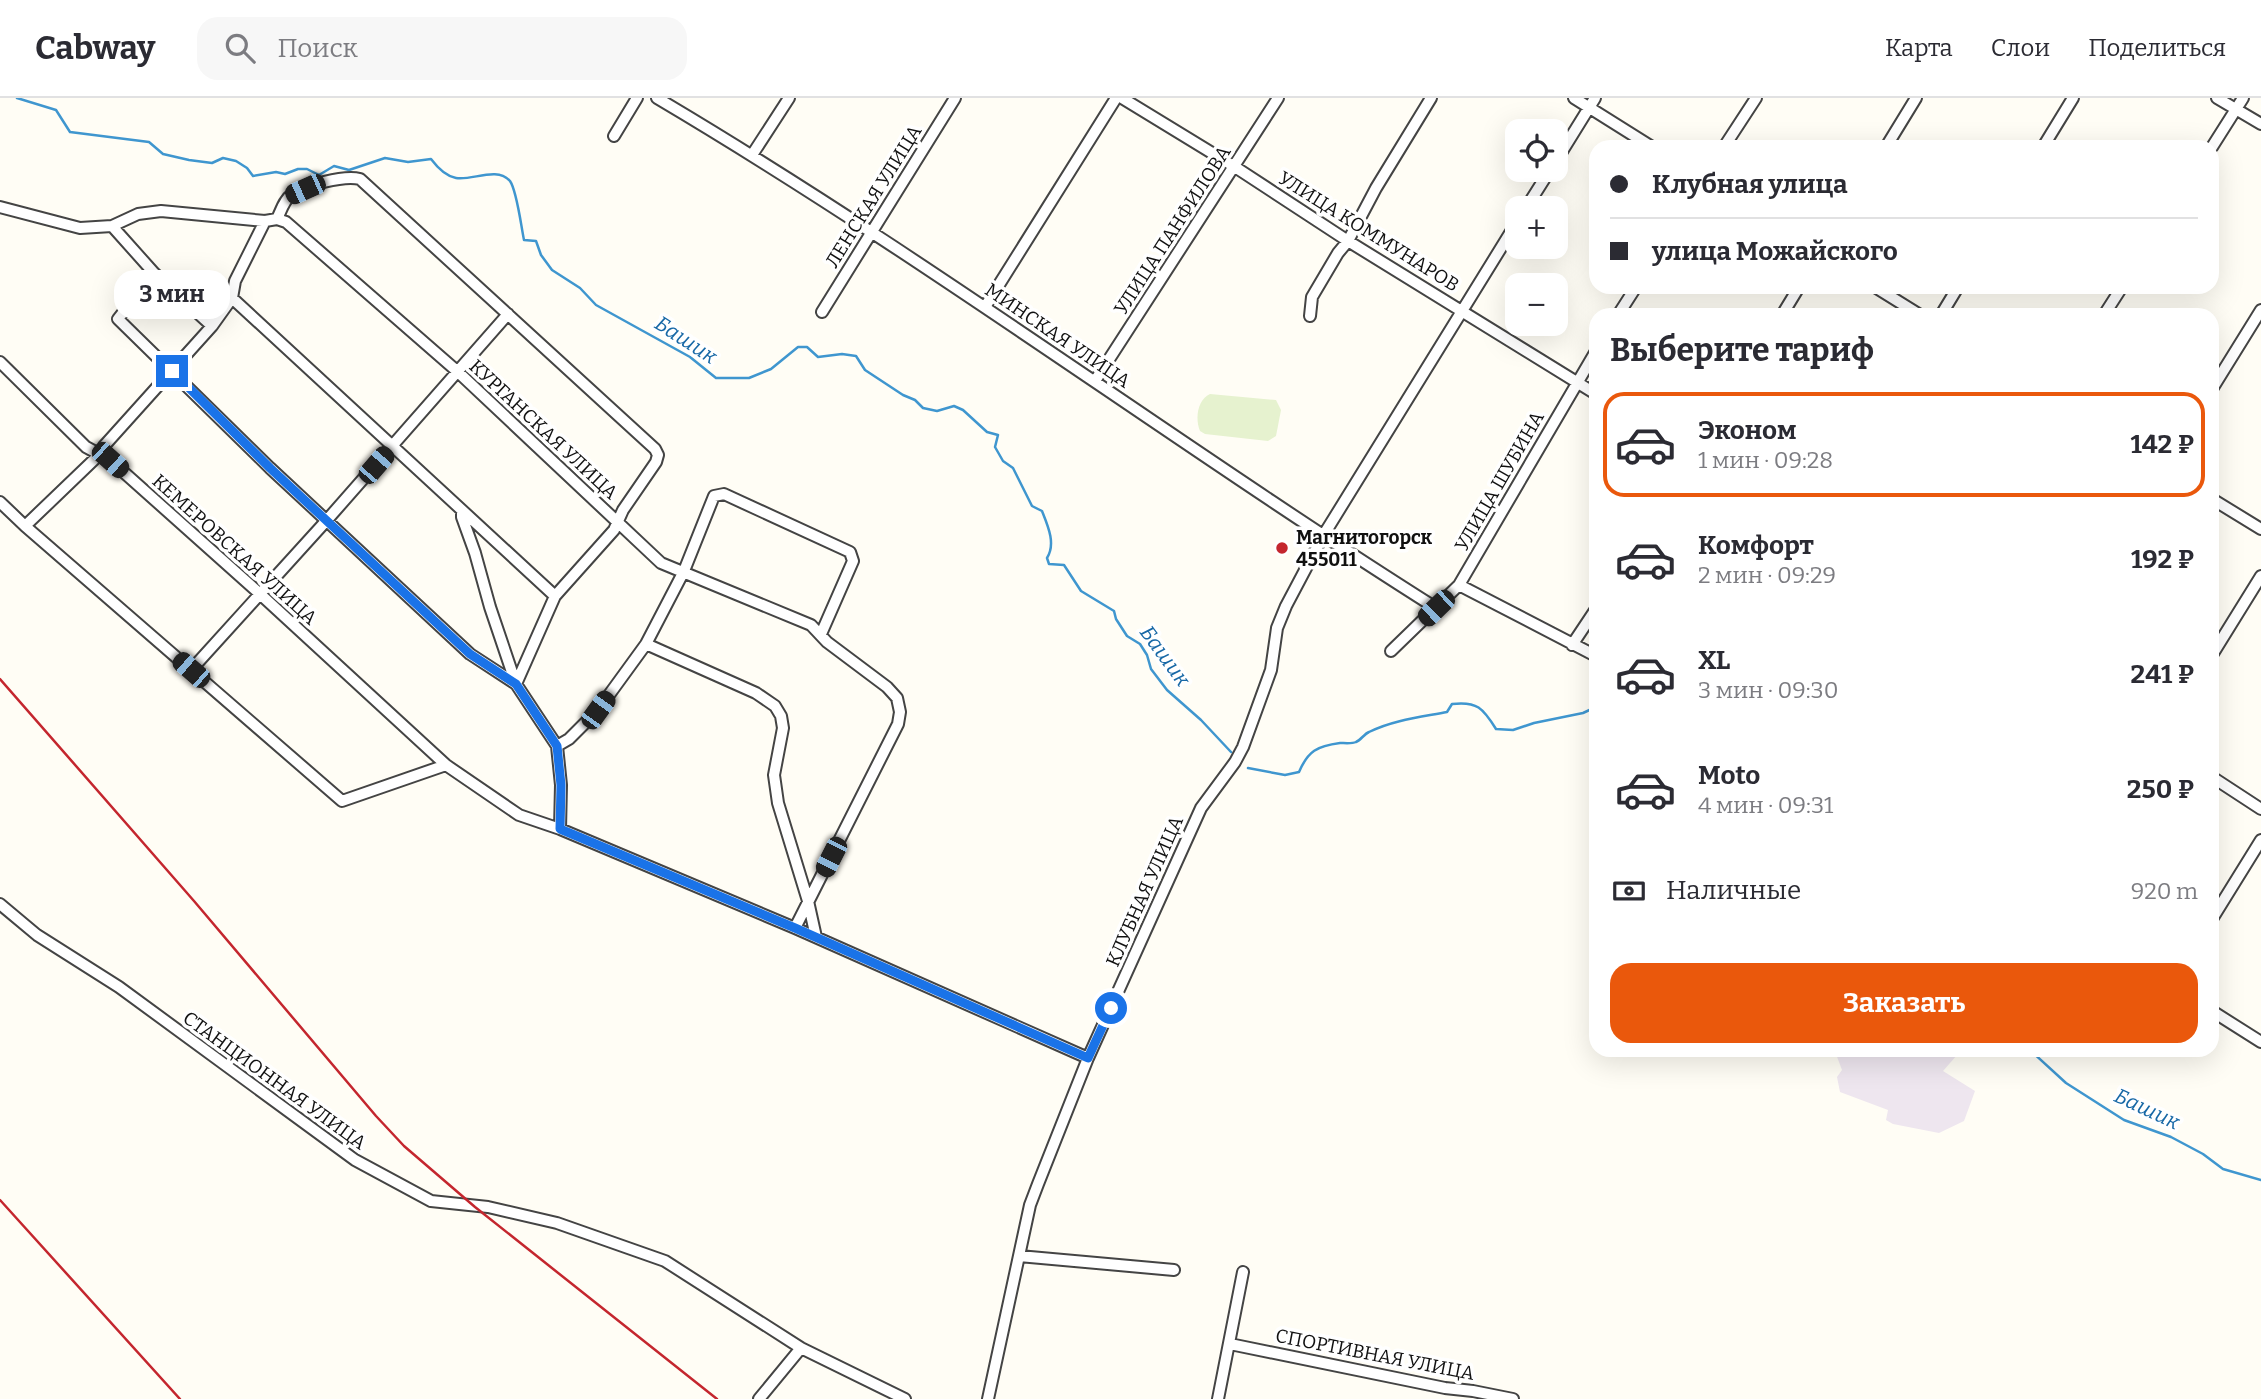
<!DOCTYPE html>
<html lang="ru">
<head>
<meta charset="utf-8">
<style>
  body { margin:0; font-family:Bitter,serif; background:#f7f7f7; color:#2b2b33; height:100vh; display:flex; flex-direction:column; font-size:26px; white-space:nowrap }
  * { box-sizing:border-box; margin:0 }
  p { font-size:23px; color:#7c7c81 }
  .icon { flex:none; width:38px; height:38px; fill:none; stroke:currentColor; stroke-width:2; stroke-linecap:round; stroke-linejoin:round }
  .map { position:relative; flex:1; overflow:hidden }
  .details { position:absolute; left:1589px; top:210px; width:630px; height:749px; display:flex; flex-direction:column; background:#fff; border-radius:21px; box-shadow:0 7px 28px #0002 }
  .details>* { flex:none }
  .top-card { position:absolute; left:1589px; top:42px; width:630px; height:154px; border-radius:21px; box-shadow:0 7px 28px #0002; display:grid; align-content:center; height:154px; padding:0 21px; background:#fff }
  .controls { position:absolute; left:1505px; top:21px; display:grid; gap:14px }
  .controls a { display:grid; place-items:center; width:63px; height:63px; border-radius:14px; background:#fff; box-shadow:0 7px 28px #0002; font-size:35px }
  .end { position:absolute; width:32px; height:32px; margin:-16px; border:9px solid #1a73e8; background:#fff; box-shadow:0 0 0 4px #fff }
  .from { border-radius:50% }
  .bubble { position:absolute; height:49px; border-radius:21px; background:#fff; box-shadow:0 7px 28px #0002; font-size:23px; font-weight:700; line-height:49px; text-align:center }
  .car { position:absolute; width:21px; height:42px; margin:-21px -10px; border-radius:9px; box-shadow:0 0 5px 2px #0007; background:linear-gradient(#222 24%,#8ab4d8 0 40%,#222 0 76%,#8ab4d8 0 86%,#222 0) }
  .top-card b { display:flex; align-items:center; gap:24px; height:66px; font-size:26px }
  .top-card b+b { border-top:2px solid #e1e1e2 }
  .top-card i { width:18px; height:18px; background:#2b2b33 }
  ul { padding:0; list-style:none }
  li { display:flex; align-items:center; gap:21px; height:105px; margin:0 14px 10px; padding:0 7px; border:4px solid transparent; border-radius:21px }
  li div { flex:1 }
  li b { display:block; font-size:26px }
  li em { font-style:normal; font-weight:700 }
  li.current { border-color:#ea580c }
  li>.icon { width:63px; height:63px; stroke-width:1.5 }
  h2 { padding:0 21px; font-size:32px; line-height:84px }
  .pay { display:flex; align-items:center; gap:18px; height:77px; padding:0 21px; font-size:26px }
  .pay p { margin-inline-start:auto }
  .action { display:flex; gap:14px; margin-top:auto; padding:14px 21px }
  .action a { flex:1; height:80px; border-radius:21px; background:#ea580c; color:#fff; font-size:28px; font-weight:700; line-height:80px; text-align:center }
  header { display:flex; align-items:center; gap:42px; box-sizing:border-box; height:98px; padding:0 35px; background:#fff; border-bottom:2px solid #e1e1e2 }
  header strong { font-size:33px }
  nav { display:flex; gap:38px; margin-inline-start:auto; font-size:24px }
  .search { width:490px; height:63px; background:#f7f7f7; display:flex; align-items:center; gap:18px; box-sizing:border-box; padding:0 24px; border-radius:21px; color:#7c7c81; font-size:26px }
  .map>svg:first-child { display:block }
  .industrial { fill:#eee6ef }
  .pitch { fill:#e6f2cf }
  .lines { fill:none; stroke-linecap:round; stroke-linejoin:round }
  .stream { stroke:#3f96cf; stroke-width:2.5 }
  .minor-casing { stroke:#444; stroke-width:14 }
  .minor { stroke:#fff; stroke-width:10 }
  .rail { stroke:#c4262e; stroke-width:2.5 }
  .route { stroke:#1a73e8; stroke-width:9 }
  .poi-dot { fill:#c4262e; stroke:#fff; stroke-width:2.5 }
  .labels { text-anchor:middle; stroke-width:7; stroke-linejoin:round; paint-order:stroke }
  .street-label { font-size:19px; fill:#111; stroke:#fff }
  .poi-label { font-size:19px; font-weight:bold; fill:#111; stroke:#fff; text-anchor:start }
  .water-label { font-size:21px; font-style:italic; fill:#1768a6; stroke:#fff }
</style>
</head>
<body>
<header>
<strong>Cabway</strong>
<div class="search"><svg class="icon" aria-label="search" viewBox="0 0 24 24"><circle cx="10" cy="10" r="6"/><path d="M15 15l6 6"/></svg>Поиск</div>
<nav><a>Карта</a><a>Слои</a><a>Поделиться</a></nav>
</header>
<div class="map">
<svg width="2261" height="1301" viewBox="0 0 2261 1301">
  <rect width="100%" height="100%" fill="#fffdf5"/>
  <!-- industrial -->
  <path class="industrial" d="M1848,952H1953L1957,957L1943,973L1975,993L1964,1023L1939,1035L1893,1026L1886,1022L1888,1012L1840,994L1837,979L1842,972L1836,956Z"/>
  <!-- pitch -->
  <path class="pitch" d="M1210,296L1276,302L1281,312L1276,338L1268,343L1205,336L1200,333C1195,321 1197,302 1210,296Z"/>
  <g class="lines">
    <!-- stream -->
    <path class="stream" d="M17,0L56,12L70,34L149,44L163,56L189,62L212,65L223,60L236,63L247,70L253,78L276,74L285,76L298,71H307L319,77L334,68L349,72L385,60L408,64L431,61C437,69 445,78 456,80C472,83 497,68 510,83C517,93 521,128 524,142L536,143L541,157L552,172L580,190L596,207L690,259L716,280H749L771,271L798,249H807L818,259L842,256L856,258L865,272L903,297L915,302L923,310L937,313L954,308L963,312L987,334L998,337L995,349L1003,363L1013,370L1032,408L1042,413C1048,428 1056,446 1047,460L1049,466L1064,467L1081,493L1114,513L1116,521L1127,538L1140,546L1147,557L1151,571L1167,592L1201,622L1231,654
      M1248,670L1285,677L1299,674C1308,653 1317,648 1340,645C1344,645 1352,646 1356,644C1361,642 1364,636 1369,634C1393,622 1421,619 1447,614L1452,606C1477,603 1483,610 1496,631L1513,632L1534,625L1583,615L1596,609
      M2030,952L2066,985L2124,1022L2171,1039L2203,1056L2223,1071L2261,1082"/>
    <!-- minor casing -->
    <g class="minor-casing">
      <path id="minor" d="M657,0C924,158 1173,344 1436,510
        M1122,0L1235,69L1348,143L1596,296
        M1574,0L1652,49
        M2217,0L2261,26
        M614,38L637,0
        M1724,49L1756,0
        M1886,49L1916,0
        M2043,49L2073,0
        M2212,49L2243,0
        M752,57L789,0
        M1556,63L1595,0
        M0,109L80,130L112,128L138,116L161,113L265,123L277,121L286,124L458,274L661,465L811,527L827,544L887,589L897,600L900,614L898,626L795,830
        M1526,110L1550,72
        M277,121C281,113 284,102 291,97C305,87 344,77 360,81L620,319L655,351L658,357L656,364L623,412L614,432L555,498L516,586
        M112,128L154,175L118,221L270,370L470,556L516,586L557,648L561,687L560,731
        M154,175L212,228
        M1875,189L1920,217
        M232,200L555,498
        M985,209L1116,0
        M822,214L955,0
        M1618,217L1636,189
        M1782,217L1799,189
        M1941,217L1958,189
        M2104,217L2122,189
        M1310,218L1312,199L1338,155L1348,143L1376,90L1431,0
        M0,264L86,349L110,362L259,495L446,667L519,717L560,731L795,830L1088,960
        M1095,283L1278,0
        M2212,291L2261,212
        M2212,401L2261,431
        M0,404L25,428L342,703L446,667
        M462,413V419L475,455L490,509L516,586
        M25,428L100,356L104,348L212,228L232,200L235,183L265,123
        M1459,487L1596,558
        M646,546L756,595L775,608L781,618L783,630L774,677L778,705L808,803L816,839
        M1572,547L1596,511
        M1391,553L1459,487L1596,253
        M2212,557L2261,478
        M191,572L327,422L508,216
        M557,648L569,641L598,612L646,546L684,473L714,398L724,396L850,454L853,463L821,536
        M2212,679L2261,711
        M0,806L37,837L119,889L355,1062L431,1103L488,1109L557,1125L665,1163L801,1250L905,1301
        M2212,821L2261,742
        M2212,913L2261,944
        M1019,1158L1174,1172
        M1230,1246L1445,1290L1473,1293L1513,1301
        M759,1301L801,1250
        M988,1301L1030,1107L1038,1086L1088,960L1201,710L1235,664L1243,649L1271,572L1277,530L1286,508L1323,438L1517,124
        M1218,1301L1243,1174"/>
    </g>
    <!-- minor -->
    <use href="#minor" class="minor"/>
    <!-- rail -->
    <path class="rail" d="M0,581L194,803L376,1018L404,1048L475,1109L717,1301
      M0,1102L180,1301"/>
  </g>
  <g class="lines">
    <!-- route -->
    <path class="route" d="M172,273L270,370L470,556L516,586L557,648L561,687L560,731L795,830L1088,960L1111,910"/>
  </g>
  <!-- markers -->
  <circle class="poi-dot" cx="1282" cy="450" r="7"/>
  <g class="labels">
    <!-- street labels -->
    <g class="street-label">
      <text transform="translate(873 98) rotate(-58)" y="7">ЛЕНСКАЯ УЛИЦА</text>
      <text transform="translate(1172 132) rotate(-57)" y="7">УЛИЦА ПАНФИЛОВА</text>
      <text transform="translate(1369 133) rotate(32)" y="7">УЛИЦА КОММУНАРОВ</text>
      <text transform="translate(1058 237) rotate(34)" y="7">МИНСКАЯ УЛИЦА</text>
      <text transform="translate(544 331) rotate(43)" y="7">КУРГАНСКАЯ УЛИЦА</text>
      <text transform="translate(1499 383) rotate(-60)" y="7">УЛИЦА ШУБИНА</text>
      <text transform="translate(235 451) rotate(42)" y="7">КЕМЕРОВСКАЯ УЛИЦА</text>
      <text transform="translate(1144 793) rotate(-66)" y="7">КЛУБНАЯ УЛИЦА</text>
      <text transform="translate(275 982) rotate(36)" y="7">СТАНЦИОННАЯ УЛИЦА</text>
      <text transform="translate(1375 1256) rotate(11)" y="7">СПОРТИВНАЯ УЛИЦА</text>
    </g>
    <!-- poi labels -->
    <g class="poi-label">
      <text x="1296" y="446">Магнитогорск<tspan x="1296" dy="22">455011</tspan></text>
    </g>
    <!-- water labels -->
    <g class="water-label">
      <text transform="translate(686 242) rotate(33)" y="7">Башик</text>
      <text transform="translate(1165 558) rotate(54)" y="7">Башик</text>
      <text transform="translate(2147 1011) rotate(25)" y="7">Башик</text>
    </g>
  </g>
</svg>
<div class="controls">
<a><svg class="icon" aria-label="locate" viewBox="0 0 24 24"><circle cx="12" cy="12" r="6"/><path d="M12 2v4M12 18v4M2 12h4M18 12h4"/></svg></a>
<a>+</a>
<a>−</a>
</div>
<i class="end from" style="left:1111px;top:910px"></i>
<i class="end" style="left:172px;top:273px"></i>
<div class="bubble" style="left:114px;top:172px;width:116px">3 мин</div>
<i class="car" style="left:305px;top:91px;rotate:246deg"></i>
<i class="car" style="left:110px;top:362px;rotate:132deg"></i>
<i class="car" style="left:376px;top:367px;rotate:41deg"></i>
<i class="car" style="left:1436px;top:510px;rotate:226deg"></i>
<i class="car" style="left:191px;top:572px;rotate:311deg"></i>
<i class="car" style="left:598px;top:612px;rotate:36deg"></i>
<i class="car" style="left:831px;top:759px;rotate:207deg"></i>
<div class="top-card">
<b><i class="from"></i>Клубная улица</b>
<b><i></i>улица Можайского</b>
</div>
<section class="details">
<h2>Выберите тариф</h2>
<ul>
<li class="current"><svg class="icon" aria-label="car" viewBox="0 0 24 24"><path d="M5 17H2v-5l4-1 3-4h7l3 4 3 1v5h-3M9 17h6M6 11h13"/><circle cx="7" cy="17" r="2"/><circle cx="17" cy="17" r="2"/></svg><div><b>Эконом</b><p>1 мин · 09:28</p></div><em>142 ₽</em></li>
<li><svg class="icon" aria-label="car" viewBox="0 0 24 24"><path d="M5 17H2v-5l4-1 3-4h7l3 4 3 1v5h-3M9 17h6M6 11h13"/><circle cx="7" cy="17" r="2"/><circle cx="17" cy="17" r="2"/></svg><div><b>Комфорт</b><p>2 мин · 09:29</p></div><em>192 ₽</em></li>
<li><svg class="icon" aria-label="car" viewBox="0 0 24 24"><path d="M5 17H2v-5l4-1 3-4h7l3 4 3 1v5h-3M9 17h6M6 11h13"/><circle cx="7" cy="17" r="2"/><circle cx="17" cy="17" r="2"/></svg><div><b>XL</b><p>3 мин · 09:30</p></div><em>241 ₽</em></li>
<li><svg class="icon" aria-label="car" viewBox="0 0 24 24"><path d="M5 17H2v-5l4-1 3-4h7l3 4 3 1v5h-3M9 17h6M6 11h13"/><circle cx="7" cy="17" r="2"/><circle cx="17" cy="17" r="2"/></svg><div><b>Moto</b><p>4 мин · 09:31</p></div><em>250 ₽</em></li>
</ul>
<div class="pay"><svg class="icon" aria-label="cash" viewBox="0 0 24 24"><path d="M3 7h18v10H3z"/><circle cx="12" cy="12" r="2"/></svg>Наличные<p>920 m</p></div>
<div class="action"><a>Заказать</a></div>
</section>
</div>
</body>
</html>
